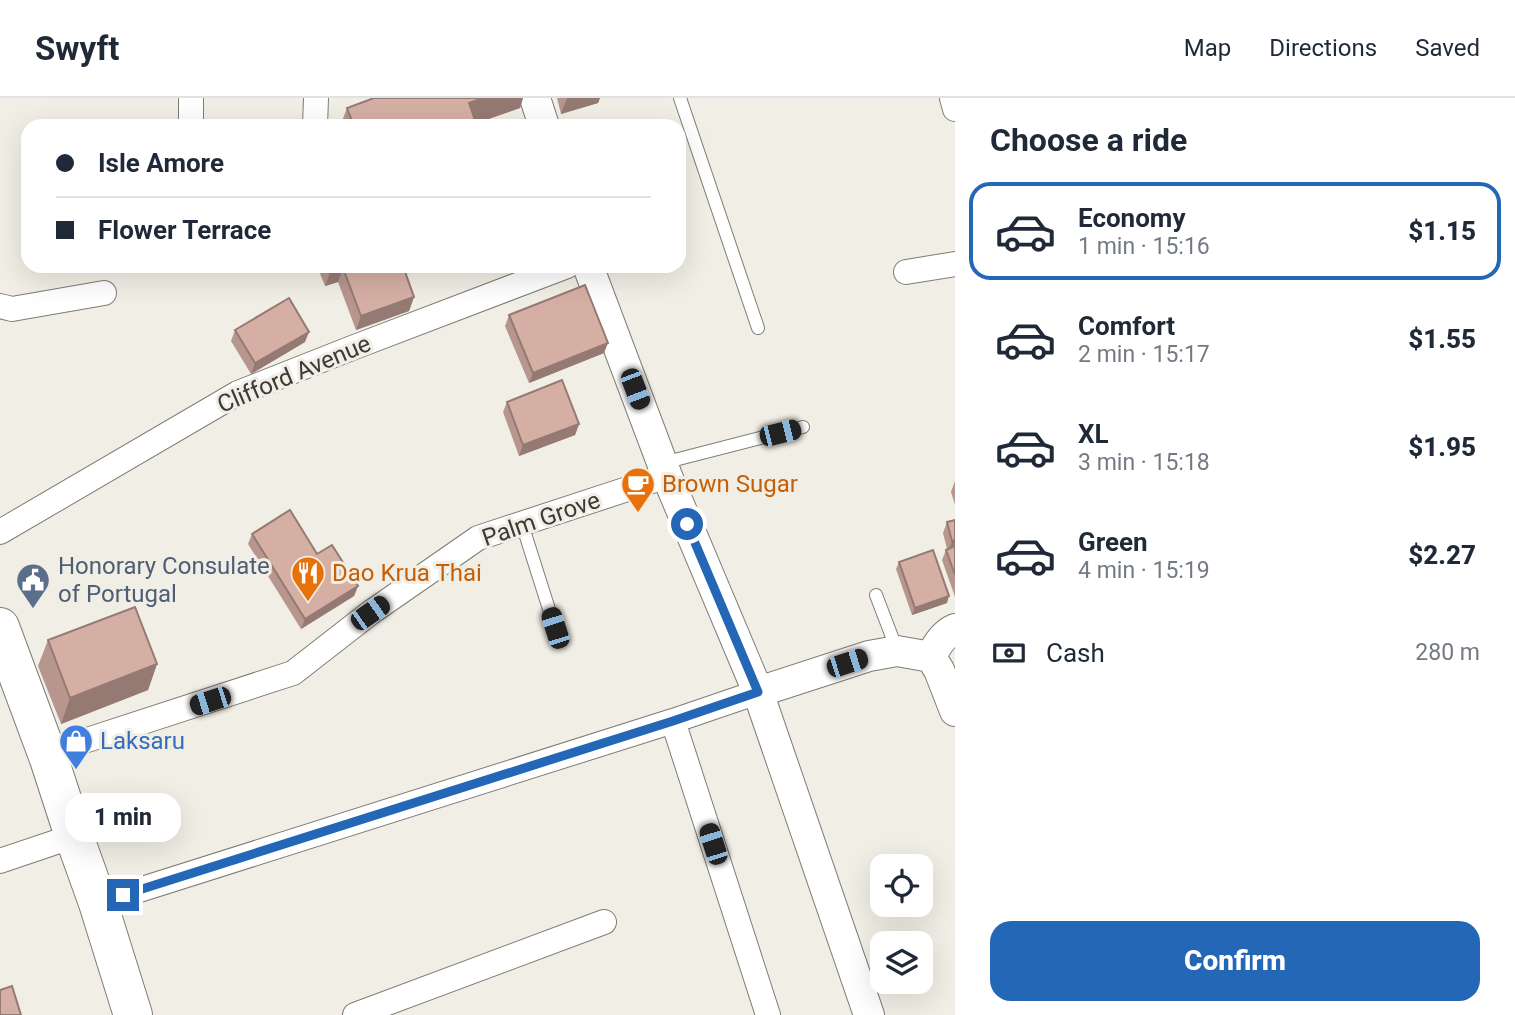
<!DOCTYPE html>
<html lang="en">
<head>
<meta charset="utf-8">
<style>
  body { margin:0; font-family:Roboto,sans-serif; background:#f6f6f7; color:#1f2937; height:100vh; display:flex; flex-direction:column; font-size:26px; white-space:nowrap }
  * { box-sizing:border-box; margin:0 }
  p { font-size:23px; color:#747a83 }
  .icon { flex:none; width:38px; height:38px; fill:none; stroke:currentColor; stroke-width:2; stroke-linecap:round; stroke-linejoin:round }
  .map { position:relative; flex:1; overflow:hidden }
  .drawer { display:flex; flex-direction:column; background:#fff; width:560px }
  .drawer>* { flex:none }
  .banner { position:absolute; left:21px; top:21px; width:665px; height:154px; border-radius:21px; box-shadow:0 7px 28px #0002; display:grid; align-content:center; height:154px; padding:0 35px; background:#fff }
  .tools { position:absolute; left:870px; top:756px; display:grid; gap:14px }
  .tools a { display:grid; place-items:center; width:63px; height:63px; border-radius:14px; background:#fff; box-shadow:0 7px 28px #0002; font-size:35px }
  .end { position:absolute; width:32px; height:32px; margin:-16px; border:9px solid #2467b7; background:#fff; box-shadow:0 0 0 4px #fff }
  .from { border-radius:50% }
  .bubble { position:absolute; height:49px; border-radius:21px; background:#fff; box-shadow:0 7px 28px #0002; font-size:23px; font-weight:800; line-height:49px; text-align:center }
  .car { position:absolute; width:21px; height:42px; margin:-21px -10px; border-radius:9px; box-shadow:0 0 5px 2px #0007; background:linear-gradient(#222 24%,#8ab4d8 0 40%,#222 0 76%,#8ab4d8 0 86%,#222 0) }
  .banner b { display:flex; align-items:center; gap:24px; height:66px; font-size:26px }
  .banner b+b { border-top:2px solid #e0e1e3 }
  .banner i { width:18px; height:18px; background:#1f2937 }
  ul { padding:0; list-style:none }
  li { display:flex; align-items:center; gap:21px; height:98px; margin:0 14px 10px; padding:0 21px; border:4px solid transparent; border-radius:21px }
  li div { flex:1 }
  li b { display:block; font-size:26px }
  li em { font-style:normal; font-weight:800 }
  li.active { border-color:#2467b7 }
  li>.icon { width:63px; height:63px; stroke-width:1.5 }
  h2 { padding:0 35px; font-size:32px; line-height:84px }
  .pay { display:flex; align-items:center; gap:18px; height:77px; padding:0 35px; font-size:26px }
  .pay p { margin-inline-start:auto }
  .button { display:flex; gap:14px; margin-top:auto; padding:14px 35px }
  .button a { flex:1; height:80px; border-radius:21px; background:#2467b7; color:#fff; font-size:28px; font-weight:800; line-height:80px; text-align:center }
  header { display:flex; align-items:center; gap:42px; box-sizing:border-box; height:98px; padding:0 35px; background:#fff; border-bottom:2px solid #e0e1e3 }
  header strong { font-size:33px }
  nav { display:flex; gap:38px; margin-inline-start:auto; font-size:24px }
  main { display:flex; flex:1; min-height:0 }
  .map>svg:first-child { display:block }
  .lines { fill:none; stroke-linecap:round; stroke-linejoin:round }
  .service-casing { stroke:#7f7c74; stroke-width:14 }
  .minor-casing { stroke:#7f7c74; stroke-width:26 }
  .tertiary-casing { stroke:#7f7c74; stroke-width:32 }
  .trunk-casing { stroke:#7f7c74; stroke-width:40 }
  .service { stroke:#fff; stroke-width:12 }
  .minor { stroke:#fff; stroke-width:24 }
  .tertiary { stroke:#fff; stroke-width:30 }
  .trunk { stroke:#fff; stroke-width:38 }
  .wall { fill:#b7968d }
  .shaded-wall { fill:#957a73 }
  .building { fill:#d5afa4; stroke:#957a73; stroke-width:2 }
  .route { stroke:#2467b7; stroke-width:9 }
  .labels { text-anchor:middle; stroke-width:6; stroke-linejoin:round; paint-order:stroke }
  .street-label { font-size:24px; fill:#3b3a37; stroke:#f1eee5 }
  .food-label { font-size:24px; fill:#c56008; stroke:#f1eee5; text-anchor:start }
  .service-label { font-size:24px; fill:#4e5e75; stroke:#f1eee5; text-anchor:start }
  .shop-label { font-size:24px; fill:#366cbe; stroke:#f1eee5; text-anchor:start }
</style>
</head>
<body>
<header>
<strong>Swyft</strong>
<nav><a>Map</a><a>Directions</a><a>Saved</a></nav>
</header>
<main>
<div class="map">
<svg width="955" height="917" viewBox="0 0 955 917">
  <rect width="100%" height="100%" fill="#f1eee5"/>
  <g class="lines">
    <!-- service casing -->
    <g class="service-casing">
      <path id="service" d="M680,0L758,230
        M663,365L803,329
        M522,426L555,530
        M876,497L897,552"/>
    </g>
    <!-- minor casing -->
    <g class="minor-casing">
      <path id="minor" d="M952,0L955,11
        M191,28V0
        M315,28L316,0
        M906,174L955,166
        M0,208L12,211L104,195
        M0,434L238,295L352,250L567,168
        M673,623L768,917
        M49,661L78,645L293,575L370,515L478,440L667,378
        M0,763L74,738
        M98,805L673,623L758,594
        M355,917L604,824"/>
    </g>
    <!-- tertiary casing -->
    <g class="tertiary-casing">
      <path id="tertiary" d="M535,0L544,28
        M588,168L667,378L758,594L869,917
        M931,559L939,572L955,613
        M931,559C936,548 943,536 955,531
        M758,594L869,558L897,553L931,559"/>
    </g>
    <!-- trunk casing -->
    <g class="trunk-casing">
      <path id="trunk" d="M0,529L49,661L74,738L98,805L133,917"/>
    </g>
    <!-- service -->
    <use href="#service" class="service"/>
    <!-- minor -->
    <use href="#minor" class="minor"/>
    <!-- tertiary -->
    <use href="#tertiary" class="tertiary"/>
    <!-- trunk -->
    <use href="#trunk" class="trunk"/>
  </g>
  <!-- wall -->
  <path class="wall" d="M374,0H523L520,10L476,25L477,28H340L347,10Z
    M557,0H600L598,5L561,16Z
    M317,168H403L414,199L409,213L356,232L338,184L325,188Z
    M509,217L604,255L529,285L505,228Z
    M235,232L305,244L251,276L231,243Z
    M507,304L579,326L575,337L519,358L503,314Z
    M955,383V407L951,394Z
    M955,422V499L942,462L946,452L947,451L943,435L947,424Z
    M252,436L317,456L358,488L354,498L301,531L248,446Z
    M899,464L947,505L912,517L896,471Z
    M48,542L157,566L148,592L61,626L38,568Z"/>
  <!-- shaded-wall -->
  <path class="shaded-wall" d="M484,0H523L520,10L469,28V5Z
    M567,0H600L598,5L561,16Z
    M343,170L338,184L325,188L330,175Z
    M414,199L409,213L356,232L361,218Z
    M309,234L305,244L251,276L255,265Z
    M608,245L604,255L529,285L533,275Z
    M579,326L575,337L519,358L523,347Z
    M955,442V452L948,454L952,443Z
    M358,488L354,498L301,531L305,521Z
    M949,498L947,505L912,517L915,510Z
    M157,566L148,592L61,626L70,600Z"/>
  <!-- building -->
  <path class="building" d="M374,0H484L469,5L477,28H354L347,10Z
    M327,168H403L414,199L361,218L343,170L330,175Z
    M585,187L608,245L533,275L509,217Z
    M289,200L309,234L255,265L235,232Z
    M562,282L579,326L523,347L507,304Z
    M290,412L317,456L332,447L358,488L305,521L252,436Z
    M955,422V442L952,443L947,424Z
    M955,448V477L946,452Z
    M933,452L949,498L915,510L899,464Z
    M135,509L157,566L70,600L48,542Z
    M12,888L21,917H0V892Z"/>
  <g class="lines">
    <!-- route -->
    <path class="route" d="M123,797L673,623L758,594L687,426"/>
  </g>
  <!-- icons -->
  <defs>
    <g id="cafe-pin" transform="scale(1.75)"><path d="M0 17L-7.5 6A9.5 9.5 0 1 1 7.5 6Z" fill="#e8710a" stroke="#f1eee5"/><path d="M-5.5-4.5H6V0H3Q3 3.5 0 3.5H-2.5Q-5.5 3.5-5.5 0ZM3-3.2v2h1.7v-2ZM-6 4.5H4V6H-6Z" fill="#fff"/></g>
    <g id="restaurant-pin" transform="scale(1.75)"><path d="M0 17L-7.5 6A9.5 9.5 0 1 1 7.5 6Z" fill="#e8710a" stroke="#f1eee5"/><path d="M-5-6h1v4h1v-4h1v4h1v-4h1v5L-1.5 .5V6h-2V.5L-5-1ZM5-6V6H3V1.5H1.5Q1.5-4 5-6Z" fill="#fff"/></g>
    <g id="civic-pin" transform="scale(1.75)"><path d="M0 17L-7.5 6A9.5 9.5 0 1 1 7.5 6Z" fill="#5c6f8a" stroke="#f1eee5"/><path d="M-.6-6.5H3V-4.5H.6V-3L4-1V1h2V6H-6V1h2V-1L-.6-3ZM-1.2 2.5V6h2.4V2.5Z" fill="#fff"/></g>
    <g id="shop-pin" transform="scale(1.75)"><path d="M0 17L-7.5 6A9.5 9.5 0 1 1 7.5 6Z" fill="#3f7fe0" stroke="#f1eee5"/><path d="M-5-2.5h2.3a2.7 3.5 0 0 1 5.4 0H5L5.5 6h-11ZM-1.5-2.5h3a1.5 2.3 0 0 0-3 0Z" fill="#fff"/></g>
  </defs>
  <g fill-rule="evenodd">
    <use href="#cafe-pin" x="638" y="386"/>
    <use href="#restaurant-pin" x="308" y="475"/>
    <use href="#civic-pin" x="33" y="482"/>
    <use href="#shop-pin" x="76" y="643"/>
  </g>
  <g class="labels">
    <!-- street labels -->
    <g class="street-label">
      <text transform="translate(294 276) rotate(-23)" y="8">Clifford Avenue</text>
      <text transform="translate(541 421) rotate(-19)" y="8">Palm Grove</text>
    </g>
    <!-- food labels -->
    <g class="food-label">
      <text x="662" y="394">Brown Sugar</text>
      <text x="332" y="483">Dao Krua Thai</text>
    </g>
    <!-- service labels -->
    <g class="service-label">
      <text x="58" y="476">Honorary Consulate<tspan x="58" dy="28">of Portugal</tspan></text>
    </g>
    <!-- shop labels -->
    <g class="shop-label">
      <text x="100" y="651">Laksaru</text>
    </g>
  </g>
</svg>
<div class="tools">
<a><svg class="icon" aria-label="locate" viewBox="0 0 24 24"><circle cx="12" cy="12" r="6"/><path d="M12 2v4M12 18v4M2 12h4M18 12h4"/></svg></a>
<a><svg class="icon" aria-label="layers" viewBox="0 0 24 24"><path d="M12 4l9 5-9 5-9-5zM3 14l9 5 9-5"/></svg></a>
</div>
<i class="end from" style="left:687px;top:426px"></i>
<i class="end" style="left:123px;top:797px"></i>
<div class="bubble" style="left:65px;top:695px;width:116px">1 min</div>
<i class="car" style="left:635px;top:291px;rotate:159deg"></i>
<i class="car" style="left:780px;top:335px;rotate:76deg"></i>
<i class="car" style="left:370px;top:515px;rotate:55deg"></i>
<i class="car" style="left:555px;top:530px;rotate:342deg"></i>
<i class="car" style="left:847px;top:565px;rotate:72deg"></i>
<i class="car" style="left:210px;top:603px;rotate:252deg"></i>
<i class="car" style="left:713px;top:746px;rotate:342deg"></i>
<div class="banner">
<b><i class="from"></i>Isle Amore</b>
<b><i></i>Flower Terrace</b>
</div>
</div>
<section class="drawer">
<h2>Choose a ride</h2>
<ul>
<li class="active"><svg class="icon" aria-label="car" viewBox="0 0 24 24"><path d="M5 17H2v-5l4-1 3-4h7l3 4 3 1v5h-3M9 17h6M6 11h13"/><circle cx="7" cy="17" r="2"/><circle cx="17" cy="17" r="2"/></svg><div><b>Economy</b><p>1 min · 15:16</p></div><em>$1.15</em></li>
<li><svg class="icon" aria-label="car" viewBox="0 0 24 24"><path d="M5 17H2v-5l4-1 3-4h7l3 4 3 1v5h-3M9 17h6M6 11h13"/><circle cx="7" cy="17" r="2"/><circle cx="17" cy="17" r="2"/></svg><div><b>Comfort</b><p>2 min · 15:17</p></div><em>$1.55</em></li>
<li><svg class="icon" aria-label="car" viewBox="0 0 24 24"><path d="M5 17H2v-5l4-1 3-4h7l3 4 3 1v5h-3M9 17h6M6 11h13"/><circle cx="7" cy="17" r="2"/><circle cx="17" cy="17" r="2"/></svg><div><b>XL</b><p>3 min · 15:18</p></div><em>$1.95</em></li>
<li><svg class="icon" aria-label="car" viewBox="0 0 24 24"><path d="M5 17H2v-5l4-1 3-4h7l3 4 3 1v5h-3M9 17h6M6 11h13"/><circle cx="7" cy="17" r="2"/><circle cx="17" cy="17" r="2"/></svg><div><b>Green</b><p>4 min · 15:19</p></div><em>$2.27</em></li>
</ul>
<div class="pay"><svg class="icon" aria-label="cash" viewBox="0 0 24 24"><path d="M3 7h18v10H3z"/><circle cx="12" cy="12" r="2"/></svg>Cash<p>280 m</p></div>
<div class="button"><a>Confirm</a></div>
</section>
</main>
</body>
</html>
